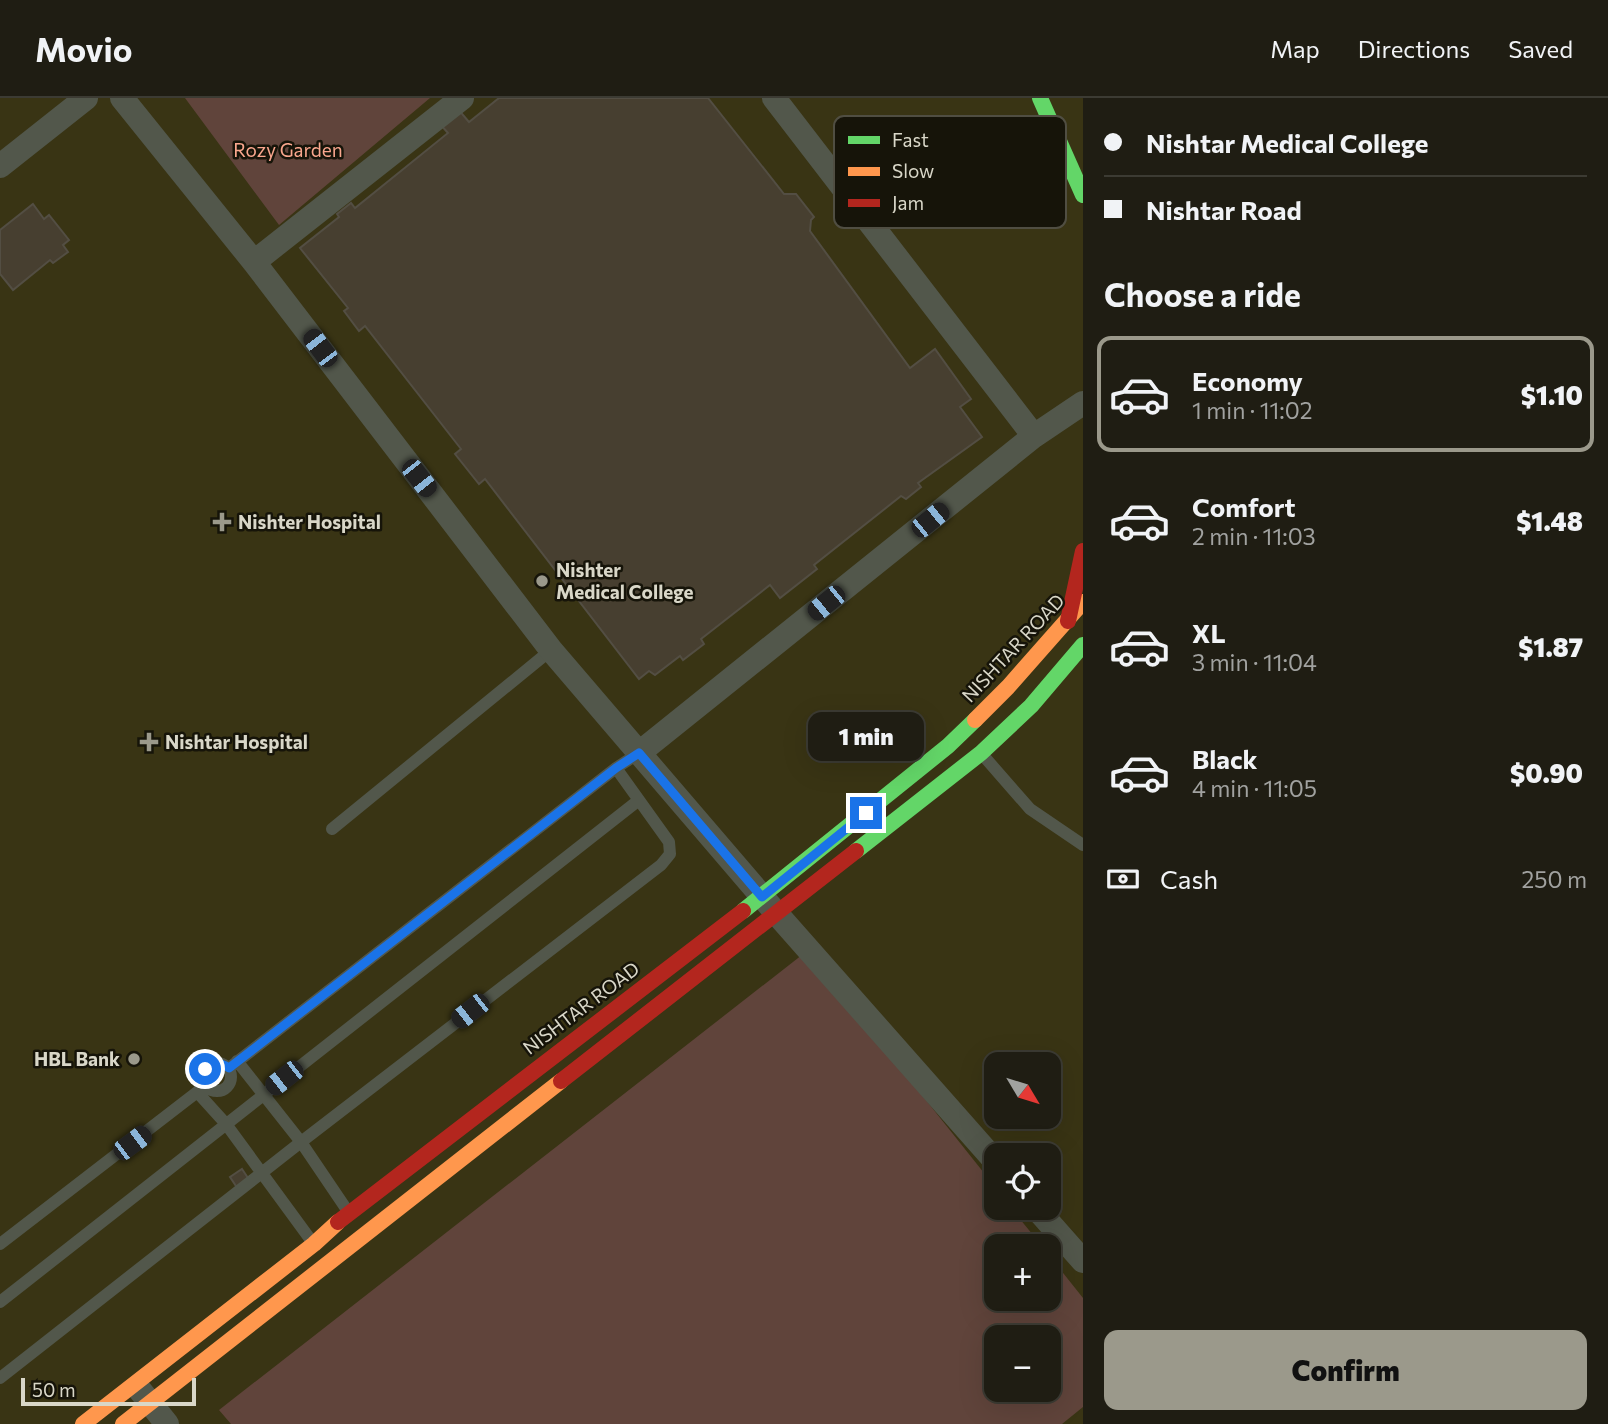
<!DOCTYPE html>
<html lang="en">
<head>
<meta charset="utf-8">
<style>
  body { margin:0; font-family:Commissioner,sans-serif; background:#2c2a21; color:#f1f3f6; height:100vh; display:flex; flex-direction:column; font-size:26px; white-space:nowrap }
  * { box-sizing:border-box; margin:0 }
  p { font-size:23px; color:#a1a2a0 }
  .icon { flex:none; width:38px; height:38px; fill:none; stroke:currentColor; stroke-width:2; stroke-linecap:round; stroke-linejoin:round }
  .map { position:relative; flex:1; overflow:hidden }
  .details { display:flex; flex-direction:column; background:#1f1d13; width:525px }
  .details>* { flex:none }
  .hud { display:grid; align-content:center; height:154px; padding:0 21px; background:#1f1d13 }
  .needle { width:46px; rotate:128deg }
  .tools { position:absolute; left:984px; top:954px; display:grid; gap:14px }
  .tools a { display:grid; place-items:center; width:77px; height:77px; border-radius:14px; background:#1f1d13; box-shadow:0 7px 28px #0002,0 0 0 2px #3c3b33; font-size:35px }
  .scale { position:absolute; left:21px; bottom:18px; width:175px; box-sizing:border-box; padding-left:7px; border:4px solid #d9d7c8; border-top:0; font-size:19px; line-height:24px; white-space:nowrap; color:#d9d7c8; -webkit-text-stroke:5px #161409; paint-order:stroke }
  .end { position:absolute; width:32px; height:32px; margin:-16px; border:9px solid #1a73e8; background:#fff; box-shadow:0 0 0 4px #fff }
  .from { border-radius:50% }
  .bubble { position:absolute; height:49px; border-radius:14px; background:#1f1d13; box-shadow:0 7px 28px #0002,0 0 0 2px #3c3b33; font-size:23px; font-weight:800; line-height:49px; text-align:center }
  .car { position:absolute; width:21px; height:42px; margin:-21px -10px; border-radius:9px; box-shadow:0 0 5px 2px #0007; background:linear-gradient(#222 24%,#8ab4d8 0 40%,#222 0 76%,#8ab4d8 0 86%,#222 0) }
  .hud b { display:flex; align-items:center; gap:24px; height:66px; font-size:26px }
  .hud b+b { border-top:2px solid #3c3b33 }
  .hud i { width:18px; height:18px; background:#f1f3f6 }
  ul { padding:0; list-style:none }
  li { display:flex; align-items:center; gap:21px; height:116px; margin:0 14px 10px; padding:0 7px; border:4px solid transparent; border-radius:14px }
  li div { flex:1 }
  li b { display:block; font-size:26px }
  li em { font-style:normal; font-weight:800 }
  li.on { border-color:#9b998b }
  li>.icon { width:63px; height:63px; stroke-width:1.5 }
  h2 { padding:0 21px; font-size:32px; line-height:84px }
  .pay { display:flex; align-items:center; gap:18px; height:77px; padding:0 21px; font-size:26px }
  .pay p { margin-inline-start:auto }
  .cta { display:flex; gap:14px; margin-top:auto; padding:14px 21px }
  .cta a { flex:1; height:80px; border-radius:14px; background:#9b998b; color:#111; font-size:28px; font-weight:800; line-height:80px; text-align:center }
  header { display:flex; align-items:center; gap:42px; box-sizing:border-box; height:98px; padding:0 35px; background:#1f1d13; border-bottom:2px solid #3c3b33 }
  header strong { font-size:33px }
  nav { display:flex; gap:38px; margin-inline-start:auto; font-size:24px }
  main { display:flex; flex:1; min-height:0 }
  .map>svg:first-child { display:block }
  .built { fill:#393414; fill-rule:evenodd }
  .green { fill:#60443b; fill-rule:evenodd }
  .building { fill:#473f30; stroke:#534e43; stroke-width:2 }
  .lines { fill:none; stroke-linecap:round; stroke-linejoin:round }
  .lane { stroke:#52574b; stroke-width:12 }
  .street { stroke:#52574b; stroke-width:24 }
  .fast { stroke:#63d668; stroke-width:16 }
  .slow { stroke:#ff974d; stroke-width:16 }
  .jam { stroke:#b3261e; stroke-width:16 }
  .route { stroke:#1a73e8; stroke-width:9 }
  .poi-dot { fill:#9b998b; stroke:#161409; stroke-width:2.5 }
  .labels { text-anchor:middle; stroke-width:5; stroke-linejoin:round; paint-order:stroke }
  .park-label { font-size:19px; fill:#faa78e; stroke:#161409 }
  .poi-label { font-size:19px; font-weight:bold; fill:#d9d7c8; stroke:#161409; text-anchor:start }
  .street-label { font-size:19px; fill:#d9d7c8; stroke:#161409 }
  .key { fill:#161409; stroke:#504e42; stroke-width:2 }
  .key-label { font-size:19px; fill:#d9d7c8 }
</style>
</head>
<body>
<header>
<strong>Movio</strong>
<nav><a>Map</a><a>Directions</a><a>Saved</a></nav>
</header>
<main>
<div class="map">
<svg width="1083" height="1326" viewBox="0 0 1083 1326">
  <rect width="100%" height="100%" fill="#292719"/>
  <!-- built -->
  <path class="built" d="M0,0H1083V1326H0ZM996,966H1048V1018H996ZM996,1057H1048V1110H996ZM996,1148H1048V1200H996ZM996,1239H1048V1292H996Z"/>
  <!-- green -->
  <path class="green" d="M185,0H430L279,127Z
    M807,853L996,1090V1110H1011L1042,1148H996V1200H1048V1156L1083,1200V1309L1062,1326H231L219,1312ZM996,1239H1048V1292H996Z"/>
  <!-- building -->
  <path class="building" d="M499,0H708L784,96H796L814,119L811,122L810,133L910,270L935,251L971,301L960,309L982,339L918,385L921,389L906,401L901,398L814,467L817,471L780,500L770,487L701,541L704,546L683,562L680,558L655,577L649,573L639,581L485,381L479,386L455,356L461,351L365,228L359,233L344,213L348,210L300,150L339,119L337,116L351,105L355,110L448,35L439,25L458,11L469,24Z
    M33,106L44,121L49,117L69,142L63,147L68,154L53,165L50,162L13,192L0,176V132Z
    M242,1071L250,1083L238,1091L230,1079Z"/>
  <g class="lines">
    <!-- lane -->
    <path class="lane" d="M981,655L1030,711L1083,747
      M332,731L551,552
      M237,963L301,1044L347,1112
      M203 979a14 14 0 1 1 28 0a14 14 0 1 1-28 0Z
      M229,970L616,670L639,655
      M198,995L226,1026L313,1145
      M0,1146L205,988
      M0,1204L639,702
      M0,1280L301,1044L661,767L670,756L669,744L616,670"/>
    <!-- street -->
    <path class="street" d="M122,0L254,164L551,552L777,816L996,1064
      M774,0L1034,338
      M0,68L86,0
      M254,164L462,0
      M639,655L1034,338L1083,305
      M1036,1110L1083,1163
      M139,1291L167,1326"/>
    <!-- fast -->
    <path class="fast" d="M1040,0L1083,97
      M856,753L981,655L1031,608L1083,547
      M743,813L948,648L975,622"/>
    <!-- slow -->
    <path class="slow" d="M975,622L1008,589L1083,504
      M83,1326L314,1146L338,1124
      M123,1326L561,983"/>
    <!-- jam -->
    <path class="jam" d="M1068,523L1083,453
      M561,983L856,753
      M338,1124L743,813"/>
  </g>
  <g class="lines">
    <!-- route -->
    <path class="route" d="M205,971C214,964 219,964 229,970L616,670L639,655L762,799L866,715"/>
  </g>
  <!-- markers -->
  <g class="poi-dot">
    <path d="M218.5 413.5h7v7h7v7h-7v7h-7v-7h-7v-7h7z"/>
    <circle cx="542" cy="483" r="7"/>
    <path d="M145.5 633.5h7v7h7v7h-7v7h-7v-7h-7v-7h7z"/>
    <circle cx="134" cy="961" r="7"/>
  </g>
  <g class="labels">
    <!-- park labels -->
    <g class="park-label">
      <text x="288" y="59">Rozy Garden</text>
    </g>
    <!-- poi labels -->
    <g class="poi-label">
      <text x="238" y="431">Nishter Hospital</text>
      <text x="556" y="479">Nishter<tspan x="556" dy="22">Medical College</tspan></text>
      <text x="165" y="651">Nishtar Hospital</text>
      <text x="120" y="968" text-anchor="end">HBL Bank</text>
    </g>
    <!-- street labels -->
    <g class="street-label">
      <text transform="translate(1013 550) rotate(-47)" y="7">NISHTAR ROAD</text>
      <text transform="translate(581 910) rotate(-37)" y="7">NISHTAR ROAD</text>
    </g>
  </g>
  <!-- legend -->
  <rect x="834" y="18" width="232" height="112" rx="10" class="key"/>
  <rect x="848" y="38" width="32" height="8" fill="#63d668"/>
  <rect x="848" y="69" width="32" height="9" fill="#ff974d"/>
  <rect x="848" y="101" width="32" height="8" fill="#b3261e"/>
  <g class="key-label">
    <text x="892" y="49">Fast</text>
    <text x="892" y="80">Slow</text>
    <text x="892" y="112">Jam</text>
  </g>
</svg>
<div class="tools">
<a><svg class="needle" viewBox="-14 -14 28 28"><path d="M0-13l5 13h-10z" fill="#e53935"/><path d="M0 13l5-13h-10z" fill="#a1a2a0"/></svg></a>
<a><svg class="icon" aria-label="locate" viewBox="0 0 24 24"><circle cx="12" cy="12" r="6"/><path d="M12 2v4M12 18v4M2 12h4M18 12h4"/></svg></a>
<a>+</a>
<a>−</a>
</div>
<div class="scale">50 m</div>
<i class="end from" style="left:205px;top:971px"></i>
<i class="end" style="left:866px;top:715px"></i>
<div class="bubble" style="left:808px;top:614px;width:116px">1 min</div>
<i class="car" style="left:320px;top:250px;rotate:323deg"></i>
<i class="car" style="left:419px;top:380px;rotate:142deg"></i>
<i class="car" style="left:930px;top:422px;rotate:51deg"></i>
<i class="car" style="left:826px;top:505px;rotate:231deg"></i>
<i class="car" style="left:470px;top:913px;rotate:232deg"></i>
<i class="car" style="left:284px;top:980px;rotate:232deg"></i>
<i class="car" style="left:132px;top:1045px;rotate:53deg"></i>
</div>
<section class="details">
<div class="hud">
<b><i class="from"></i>Nishtar Medical College</b>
<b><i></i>Nishtar Road</b>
</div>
<h2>Choose a ride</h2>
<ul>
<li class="on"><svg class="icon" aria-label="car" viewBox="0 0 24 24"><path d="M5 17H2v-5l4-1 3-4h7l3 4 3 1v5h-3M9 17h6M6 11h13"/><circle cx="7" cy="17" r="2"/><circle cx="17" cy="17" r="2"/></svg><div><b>Economy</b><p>1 min · 11:02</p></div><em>$1.10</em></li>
<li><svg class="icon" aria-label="car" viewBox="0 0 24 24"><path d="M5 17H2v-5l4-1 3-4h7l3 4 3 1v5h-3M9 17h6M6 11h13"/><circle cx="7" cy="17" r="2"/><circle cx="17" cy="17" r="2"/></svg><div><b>Comfort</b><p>2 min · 11:03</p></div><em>$1.48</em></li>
<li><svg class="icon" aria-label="car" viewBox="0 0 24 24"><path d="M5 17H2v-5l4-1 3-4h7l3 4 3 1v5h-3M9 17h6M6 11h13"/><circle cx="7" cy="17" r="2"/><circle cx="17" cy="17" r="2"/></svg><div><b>XL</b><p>3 min · 11:04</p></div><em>$1.87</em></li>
<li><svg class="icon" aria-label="car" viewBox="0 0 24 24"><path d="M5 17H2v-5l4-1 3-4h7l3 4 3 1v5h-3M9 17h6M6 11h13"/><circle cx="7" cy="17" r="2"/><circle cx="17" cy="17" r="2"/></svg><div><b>Black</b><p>4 min · 11:05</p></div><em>$0.90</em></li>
</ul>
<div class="pay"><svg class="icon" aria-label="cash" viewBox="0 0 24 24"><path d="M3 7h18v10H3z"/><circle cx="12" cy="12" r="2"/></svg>Cash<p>250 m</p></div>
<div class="cta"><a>Confirm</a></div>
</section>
</main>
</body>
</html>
